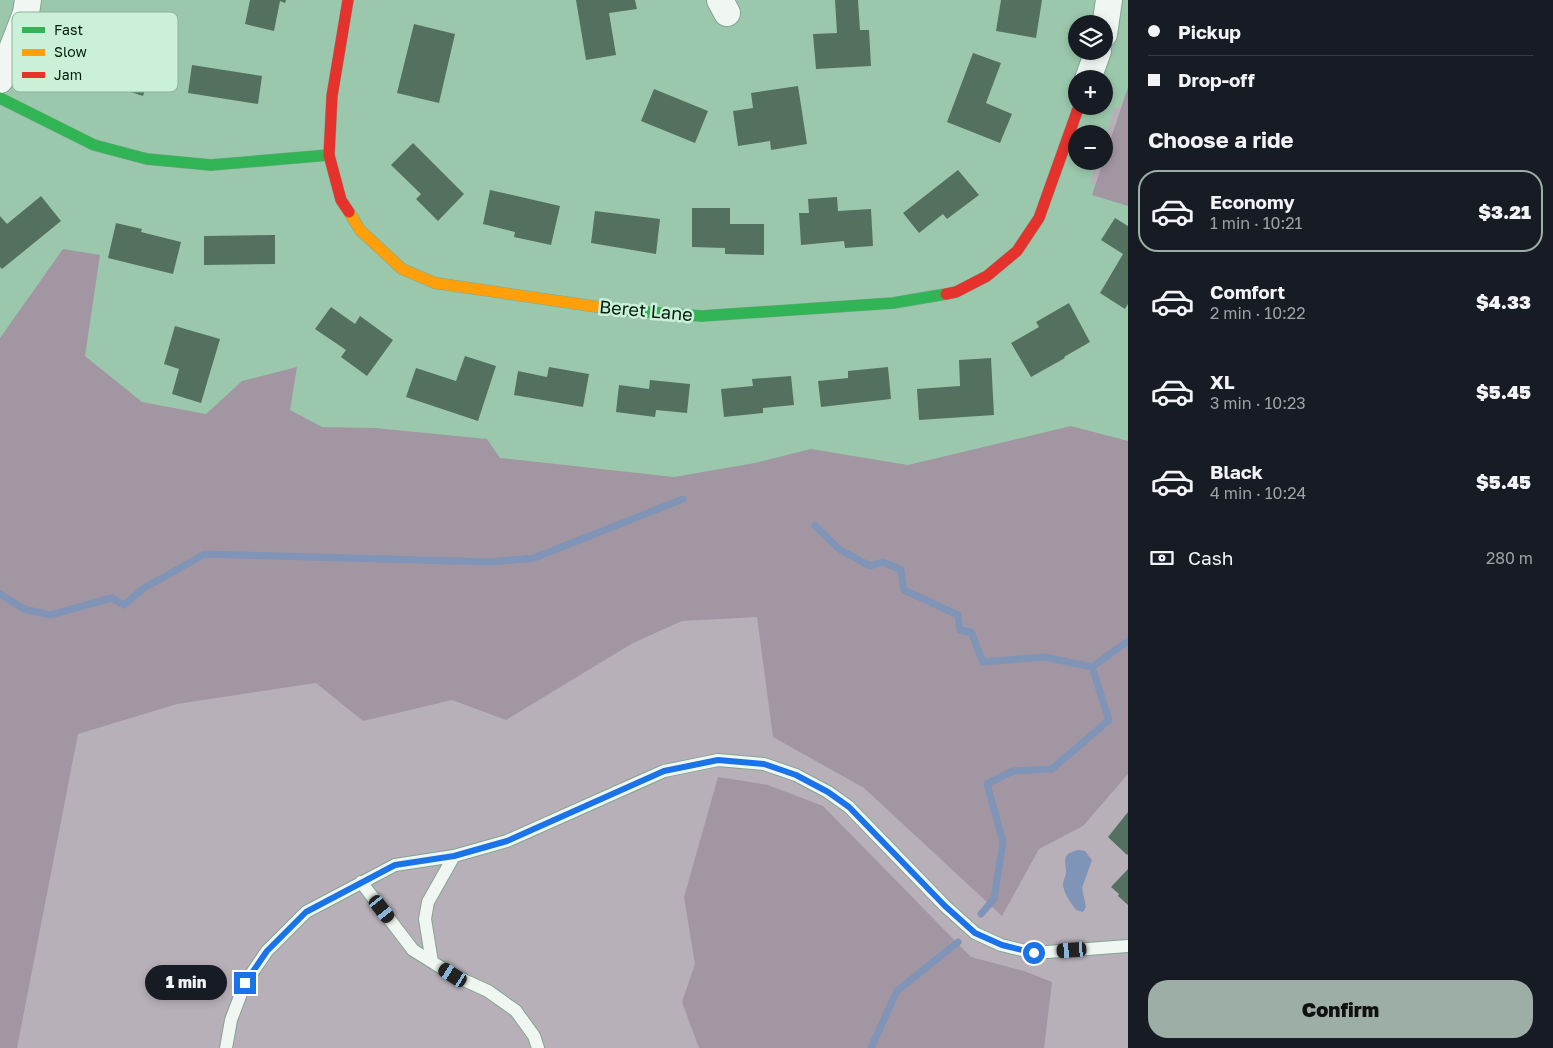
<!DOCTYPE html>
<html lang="en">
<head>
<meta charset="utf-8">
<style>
  body { margin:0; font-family:"Golos Text",sans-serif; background:#20242c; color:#f1f3f6; height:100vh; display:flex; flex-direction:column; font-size:19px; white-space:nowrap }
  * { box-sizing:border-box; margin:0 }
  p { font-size:16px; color:#9ea1a6 }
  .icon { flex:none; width:28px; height:28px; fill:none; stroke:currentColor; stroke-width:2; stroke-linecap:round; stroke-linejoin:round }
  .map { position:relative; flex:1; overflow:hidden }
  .panel { display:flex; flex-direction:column; background:#171b24; width:425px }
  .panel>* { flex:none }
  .top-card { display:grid; align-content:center; height:110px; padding:0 20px; background:#171b24 }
  .controls { position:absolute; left:1068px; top:15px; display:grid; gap:10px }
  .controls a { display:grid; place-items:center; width:45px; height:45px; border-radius:50%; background:#171b24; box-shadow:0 2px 8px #0003; font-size:25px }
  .end { position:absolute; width:22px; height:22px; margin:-11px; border:6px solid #1a73e8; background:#fff; box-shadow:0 0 0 2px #fff }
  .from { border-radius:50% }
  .bubble { position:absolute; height:35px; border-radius:18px; background:#171b24; box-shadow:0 2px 8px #0003; font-size:16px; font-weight:800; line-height:35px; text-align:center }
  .car { position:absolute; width:15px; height:30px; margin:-15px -8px; border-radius:6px; box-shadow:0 0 4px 1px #0007; background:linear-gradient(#222 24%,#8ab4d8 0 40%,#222 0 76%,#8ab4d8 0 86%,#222 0) }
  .top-card b { display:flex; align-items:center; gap:18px; height:48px; font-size:19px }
  .top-card b+b { border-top:1px solid #363941 }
  .top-card i { width:12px; height:12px; background:#f1f3f6 }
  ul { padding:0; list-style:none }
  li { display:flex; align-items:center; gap:15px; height:82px; margin:0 10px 8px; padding:0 10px; border:2px solid transparent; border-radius:20px }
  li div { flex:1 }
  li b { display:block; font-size:19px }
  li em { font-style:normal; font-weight:800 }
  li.selected { border-color:#9daea6 }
  li>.icon { width:45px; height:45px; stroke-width:1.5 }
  h2 { padding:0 20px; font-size:22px; line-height:60px }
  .pay { display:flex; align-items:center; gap:12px; height:55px; padding:0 20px; font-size:19px }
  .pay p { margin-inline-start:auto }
  .button { display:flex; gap:10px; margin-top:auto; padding:10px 20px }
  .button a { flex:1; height:58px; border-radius:20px; background:#9daea6; color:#111; font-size:20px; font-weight:800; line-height:58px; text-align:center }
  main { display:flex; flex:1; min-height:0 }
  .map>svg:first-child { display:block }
  .green { fill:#b8b0b9 }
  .forest { fill:#a296a2 }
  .water { fill:#7f94b6 }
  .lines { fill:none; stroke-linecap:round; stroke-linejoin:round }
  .stream { stroke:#7f94b6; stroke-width:7 }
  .building { fill:#547160 }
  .lane-casing { stroke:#81a590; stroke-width:14 }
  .street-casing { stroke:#81a590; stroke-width:28 }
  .fast-casing { stroke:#81a590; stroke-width:12 }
  .slow-casing { stroke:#81a590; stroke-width:12 }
  .jam-casing { stroke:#81a590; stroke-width:12 }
  .lane { stroke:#f0f7f3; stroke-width:12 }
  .street { stroke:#f0f7f3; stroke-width:26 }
  .fast { stroke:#30b455; stroke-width:11 }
  .slow { stroke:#ff9f0a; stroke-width:11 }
  .jam { stroke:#e5322d; stroke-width:11 }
  .route { stroke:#1a73e8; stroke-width:6 }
  .labels { text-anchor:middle; stroke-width:5; stroke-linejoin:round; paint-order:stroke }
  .street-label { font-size:18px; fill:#001d0c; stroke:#caf1d7 }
  .key { fill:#caf1d7; stroke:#8db19a; stroke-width:1 }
  .key-label { font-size:14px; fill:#001d0c }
</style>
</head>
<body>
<main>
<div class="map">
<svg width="1128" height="1048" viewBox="0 0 1128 1048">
  <rect width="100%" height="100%" fill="#9bc8ac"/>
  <!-- green -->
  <path class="green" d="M1128,104V196L1090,183L1097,161H1104V141L1114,109Z
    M1128,443V1048H0L98,506L546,532Z"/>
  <!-- forest -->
  <path class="forest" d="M1128,87V206L1092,195Z
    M63,249L100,255L85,356L142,402L206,414L242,381L297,367L290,410L322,427L375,428L487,439L500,458L674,477L755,463L811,449L908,465L1071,426L1128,441V774L1083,826L1039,849L1002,916L864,788L773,737L757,617L682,621L633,643L506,720L452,700L363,721L316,683L177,704L78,734L17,1048H0V338Z
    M718,777L768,785L823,806L971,957L1024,971L1052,982L1044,1048H699L682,1002L695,964L684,897Z"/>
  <!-- water -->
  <path class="water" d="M1079,850L1085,851L1092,860L1082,888L1086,907L1083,912L1076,910C1071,903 1064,894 1063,885C1063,880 1067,875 1066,869C1064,856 1065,853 1079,850Z"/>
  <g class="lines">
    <!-- stream -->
    <path class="stream" d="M815,526L839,549L870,566L883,562L901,570L904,590L958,615L960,630L971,632L983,662L1044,657L1092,667
      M0,594L24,609L50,615L112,598L124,605L144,588L205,554L490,562L534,558L683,499
      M981,914L994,899L1003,842L987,784L1013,771L1052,769L1109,720L1092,667L1128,641
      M871,1048L897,991L958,942"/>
  </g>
  <!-- building -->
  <path class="building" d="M250,0H286L285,3L280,1L274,31L245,24Z
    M576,0H635L637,9L609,13L616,55L586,60Z
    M835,0H858L860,30H869L871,66L816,69L813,34L837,33Z
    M1001,0H1042L1036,38L996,31Z
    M93,21L126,31L129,21L164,31L143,96L112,86L119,64L110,61L102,84L76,76Z
    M414,24L455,34L439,103L397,93Z
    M973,53L1001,63L986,103L1012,114L1000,143L947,122Z
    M192,65L262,76L258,104L188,93Z
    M798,86L807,144L771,150L770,141L738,146L733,111L753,108L751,93Z
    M654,89L708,111L695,143L641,121Z
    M413,143L464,194L438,221L416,199L421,194L391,165Z
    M958,170L979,195L947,219L943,214L919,233L903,213Z
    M490,190L560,206L551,245L514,237L515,232L483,224Z
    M41,196L61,221L2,269L0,267V216L7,224Z
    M837,197L838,211L871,209L873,246L845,248L844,241L801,245L799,213H809L808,199Z
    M692,208H730V224H764V255L725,254V248L692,247Z
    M595,211L660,219L656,254L591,243Z
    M1115,218L1128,226V304L1125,309L1100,293L1123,254L1101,240Z
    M116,223L142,229L141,232L181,242L173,274L108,258Z
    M275,235V264L204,265V236Z
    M1069,303L1090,342L1064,357L1065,358L1031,377L1011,343L1039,327L1036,322Z
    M331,307L355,324L360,316L393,340L367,376L341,357L346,350L315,329Z
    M175,326L220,339L201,403L172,394L179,369L164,364Z
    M465,356L496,366L478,421L406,397L416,368L456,381Z
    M991,358L994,415L919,420L917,389L960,386L959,360Z
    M549,367L589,374L583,407L514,395L518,371L547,377Z
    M888,367L891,399L821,407L818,381L848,378V371Z
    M791,376L794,405L763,408V413L724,417L721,389L753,386L752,379Z
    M650,380L690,384L687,413L656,410L655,417L616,412L619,385L649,389Z
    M1128,812V854L1127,855L1108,837Z
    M1128,869V905L1118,896L1119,894L1111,887Z"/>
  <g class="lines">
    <!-- lane casing -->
    <g class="lane-casing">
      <path id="lane" d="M361,882L413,950L453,975L488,991L516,1011L534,1036L538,1048
        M432,962L425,919L428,902L454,856
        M226,1048L231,1020L245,983L267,951L306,912L395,865L454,856L507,841L664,771L718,760L764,764L796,775L828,792L849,807L945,906L975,933L1001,945L1034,953L1128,946"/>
    </g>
    <!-- street casing -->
    <g class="street-casing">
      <path id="street" d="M720,0L727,13
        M1104,34L1109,0
        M1088,79L1098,51
        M0,80L26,13L28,0"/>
    </g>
    <!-- fast casing -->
    <g class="fast-casing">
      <path id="fast" d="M0,98L94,145L147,159L211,165L329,155
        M619,310L702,316L893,303L946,294"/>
    </g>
    <!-- slow casing -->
    <g class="slow-casing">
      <path id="slow" d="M349,212L360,230L402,269L435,283L619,310"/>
    </g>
    <!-- jam casing -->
    <g class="jam-casing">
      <path id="jam" d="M348,0L332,96L329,155L341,200L349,212
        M946,294L956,292L987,276L1017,251L1039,218L1079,106"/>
    </g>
    <!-- lane -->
    <use href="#lane" class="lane"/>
    <!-- street -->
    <use href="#street" class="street"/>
    <!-- fast -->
    <use href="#fast" class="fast"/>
    <!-- slow -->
    <use href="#slow" class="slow"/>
    <!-- jam -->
    <use href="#jam" class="jam"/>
  </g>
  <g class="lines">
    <!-- route -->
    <path class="route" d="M245,983L267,951L306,912L395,865L454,856L507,841L664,771L718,760L764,764L796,775L828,792L849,807L945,906L975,933L1002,945L1034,953"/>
  </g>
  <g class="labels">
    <!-- street labels -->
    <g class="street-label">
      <text transform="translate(646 311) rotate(5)" y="6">Beret Lane</text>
    </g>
  </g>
  <!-- legend -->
  <rect x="12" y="12" width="166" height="80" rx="8" class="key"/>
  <rect x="22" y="27" width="23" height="6" fill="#30b455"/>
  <rect x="22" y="49" width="23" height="7" fill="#ff9f0a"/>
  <rect x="22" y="72" width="23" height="6" fill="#e5322d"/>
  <g class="key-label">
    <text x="54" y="35">Fast</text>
    <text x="54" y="57">Slow</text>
    <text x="54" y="80">Jam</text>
  </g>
</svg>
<div class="controls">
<a><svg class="icon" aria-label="layers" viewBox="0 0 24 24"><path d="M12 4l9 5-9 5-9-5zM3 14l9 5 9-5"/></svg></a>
<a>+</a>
<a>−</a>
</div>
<i class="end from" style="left:1034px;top:953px"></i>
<i class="end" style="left:245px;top:983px"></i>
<div class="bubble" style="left:145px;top:965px;width:82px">1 min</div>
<i class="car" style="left:382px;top:909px;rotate:142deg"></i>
<i class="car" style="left:1072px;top:950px;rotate:266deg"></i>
<i class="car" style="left:453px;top:975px;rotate:303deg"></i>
</div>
<section class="panel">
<div class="top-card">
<b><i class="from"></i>Pickup</b>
<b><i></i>Drop-off</b>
</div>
<h2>Choose a ride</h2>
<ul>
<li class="selected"><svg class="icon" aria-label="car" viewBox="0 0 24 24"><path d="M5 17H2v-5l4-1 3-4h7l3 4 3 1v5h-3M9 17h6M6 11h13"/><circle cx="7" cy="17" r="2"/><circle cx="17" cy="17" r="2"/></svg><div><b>Economy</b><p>1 min · 10:21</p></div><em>$3.21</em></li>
<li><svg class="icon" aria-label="car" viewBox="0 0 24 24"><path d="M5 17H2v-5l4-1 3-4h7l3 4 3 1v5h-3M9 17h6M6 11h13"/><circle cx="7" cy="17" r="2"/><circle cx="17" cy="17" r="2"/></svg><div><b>Comfort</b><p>2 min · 10:22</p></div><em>$4.33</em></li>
<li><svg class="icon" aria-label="car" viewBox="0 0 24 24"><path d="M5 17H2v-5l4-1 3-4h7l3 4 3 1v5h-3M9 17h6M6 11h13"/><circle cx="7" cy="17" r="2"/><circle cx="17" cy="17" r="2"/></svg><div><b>XL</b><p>3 min · 10:23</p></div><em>$5.45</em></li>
<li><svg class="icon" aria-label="car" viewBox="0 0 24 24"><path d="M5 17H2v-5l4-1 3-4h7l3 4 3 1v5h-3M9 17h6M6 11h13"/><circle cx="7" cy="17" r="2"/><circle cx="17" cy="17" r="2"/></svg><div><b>Black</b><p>4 min · 10:24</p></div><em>$5.45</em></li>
</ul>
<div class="pay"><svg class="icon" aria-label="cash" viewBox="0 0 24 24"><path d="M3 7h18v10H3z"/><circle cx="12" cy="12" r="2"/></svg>Cash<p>280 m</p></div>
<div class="button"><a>Confirm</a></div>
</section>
</main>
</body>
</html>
